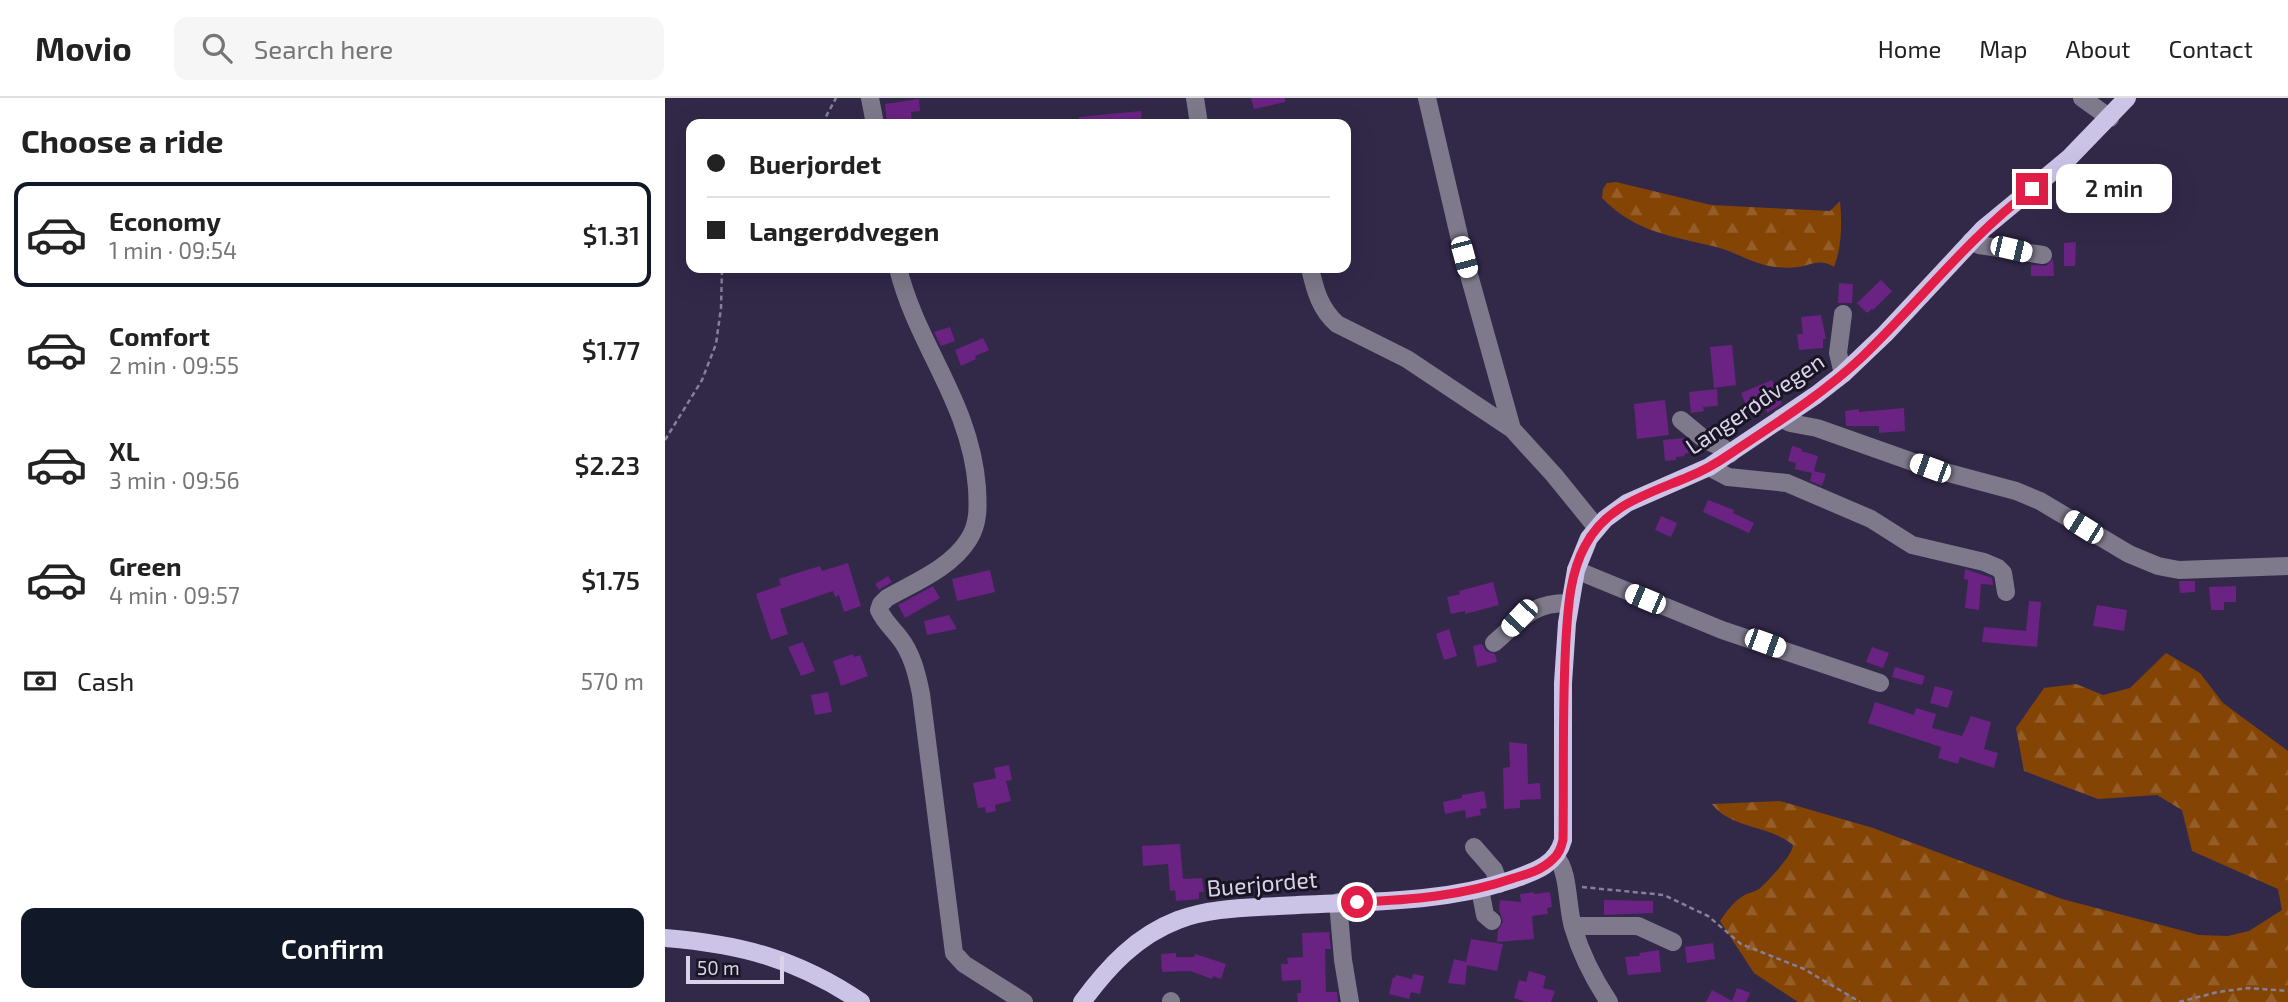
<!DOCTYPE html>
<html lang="en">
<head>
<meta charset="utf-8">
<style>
  body { margin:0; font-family:"Exo 2",sans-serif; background:#f6f6f6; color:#222; height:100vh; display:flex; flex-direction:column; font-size:26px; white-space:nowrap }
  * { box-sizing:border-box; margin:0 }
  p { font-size:23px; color:#767676 }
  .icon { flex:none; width:38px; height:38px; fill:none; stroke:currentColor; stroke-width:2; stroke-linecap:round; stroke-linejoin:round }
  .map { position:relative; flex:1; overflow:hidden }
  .sheet { display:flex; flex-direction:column; background:#fff; width:665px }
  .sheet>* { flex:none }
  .guide { position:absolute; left:21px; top:21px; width:665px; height:154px; border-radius:14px; box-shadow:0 7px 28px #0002; display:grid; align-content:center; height:154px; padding:0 21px; background:#fff }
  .scale { position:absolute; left:21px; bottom:18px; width:98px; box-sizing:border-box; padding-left:7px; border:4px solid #d8d3e8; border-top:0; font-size:19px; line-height:24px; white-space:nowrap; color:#d8d3e8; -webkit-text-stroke:5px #191524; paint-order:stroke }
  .end { position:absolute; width:32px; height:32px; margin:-16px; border:9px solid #e11d48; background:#fff; box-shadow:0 0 0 4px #fff }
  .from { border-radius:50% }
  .bubble { position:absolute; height:49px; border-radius:14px; background:#fff; box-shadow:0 7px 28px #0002; font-size:23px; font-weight:600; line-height:49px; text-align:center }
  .car { position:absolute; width:21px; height:42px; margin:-21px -10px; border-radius:9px; box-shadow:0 0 5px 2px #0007; background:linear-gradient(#fff 24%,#345 0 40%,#fff 0 76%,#345 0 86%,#fff 0) }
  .guide b { display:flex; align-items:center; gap:24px; height:66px; font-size:26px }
  .guide b+b { border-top:2px solid #e0e0e0 }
  .guide i { width:18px; height:18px; background:#222 }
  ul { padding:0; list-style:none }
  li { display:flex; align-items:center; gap:21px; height:105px; margin:0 14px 10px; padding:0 7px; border:4px solid transparent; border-radius:14px }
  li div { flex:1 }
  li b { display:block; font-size:26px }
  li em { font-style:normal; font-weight:600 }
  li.current { border-color:#111827 }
  li>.icon { width:63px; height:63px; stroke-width:1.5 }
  h2 { padding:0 21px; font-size:32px; line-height:84px }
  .pay { display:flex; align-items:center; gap:18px; height:77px; padding:0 21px; font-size:26px }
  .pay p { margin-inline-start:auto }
  .primary-button { display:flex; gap:14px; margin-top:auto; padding:14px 21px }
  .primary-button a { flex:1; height:80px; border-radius:14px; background:#111827; color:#fff; font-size:28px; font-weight:600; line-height:80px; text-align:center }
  header { display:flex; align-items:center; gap:42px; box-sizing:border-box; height:98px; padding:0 35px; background:#fff; border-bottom:2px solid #e0e0e0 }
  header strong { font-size:33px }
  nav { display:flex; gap:38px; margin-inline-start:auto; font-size:24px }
  .search { width:490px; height:63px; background:#f6f6f6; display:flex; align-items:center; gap:18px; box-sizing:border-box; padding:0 24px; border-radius:14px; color:#767676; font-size:26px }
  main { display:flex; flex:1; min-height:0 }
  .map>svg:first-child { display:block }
  .forest { fill:url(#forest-firs) }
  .building { fill:#6a2283 }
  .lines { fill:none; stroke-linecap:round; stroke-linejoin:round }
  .path { stroke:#867f99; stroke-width:2.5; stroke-dasharray:5 3.5; stroke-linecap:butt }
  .minor { stroke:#7e7a8b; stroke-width:18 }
  .major { stroke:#ccc4e7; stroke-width:18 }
  .route { stroke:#e11d48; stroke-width:9 }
  .labels { text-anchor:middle; stroke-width:6; stroke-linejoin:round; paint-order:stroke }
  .street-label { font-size:23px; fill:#d8d3e8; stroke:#191524 }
</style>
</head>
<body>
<header>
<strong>Movio</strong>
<div class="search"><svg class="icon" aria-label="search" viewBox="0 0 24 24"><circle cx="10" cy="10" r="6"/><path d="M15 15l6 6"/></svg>Search here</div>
<nav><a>Home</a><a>Map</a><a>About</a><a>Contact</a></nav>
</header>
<main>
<section class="sheet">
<h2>Choose a ride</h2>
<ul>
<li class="current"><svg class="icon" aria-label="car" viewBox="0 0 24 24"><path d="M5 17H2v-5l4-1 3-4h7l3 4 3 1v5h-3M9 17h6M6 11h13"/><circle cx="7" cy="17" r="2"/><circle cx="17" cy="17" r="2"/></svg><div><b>Economy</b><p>1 min · 09:54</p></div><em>$1.31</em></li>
<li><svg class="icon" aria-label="car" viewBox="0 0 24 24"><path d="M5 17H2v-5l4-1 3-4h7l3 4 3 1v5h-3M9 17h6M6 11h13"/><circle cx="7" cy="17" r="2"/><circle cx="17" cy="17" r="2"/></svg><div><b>Comfort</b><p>2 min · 09:55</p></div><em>$1.77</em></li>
<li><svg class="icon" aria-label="car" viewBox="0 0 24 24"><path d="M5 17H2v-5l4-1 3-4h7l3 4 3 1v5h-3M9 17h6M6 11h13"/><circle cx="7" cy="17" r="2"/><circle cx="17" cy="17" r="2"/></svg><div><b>XL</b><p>3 min · 09:56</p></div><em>$2.23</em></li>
<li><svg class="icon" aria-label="car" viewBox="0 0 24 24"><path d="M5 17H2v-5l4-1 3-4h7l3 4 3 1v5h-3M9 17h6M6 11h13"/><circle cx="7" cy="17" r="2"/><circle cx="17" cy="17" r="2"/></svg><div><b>Green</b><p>4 min · 09:57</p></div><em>$1.75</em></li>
</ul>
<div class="pay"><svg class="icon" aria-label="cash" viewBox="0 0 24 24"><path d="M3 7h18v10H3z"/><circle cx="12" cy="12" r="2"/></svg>Cash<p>570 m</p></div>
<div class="primary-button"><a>Confirm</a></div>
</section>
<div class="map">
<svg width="1623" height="904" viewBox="0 0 1623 904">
  <defs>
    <pattern id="forest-firs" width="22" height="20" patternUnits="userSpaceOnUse" patternTransform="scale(1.75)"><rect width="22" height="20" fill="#844404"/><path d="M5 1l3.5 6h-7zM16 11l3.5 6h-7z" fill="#955e29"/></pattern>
  </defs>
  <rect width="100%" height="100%" fill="#322949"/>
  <!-- forest -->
  <path class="forest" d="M951,84L1046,107L1165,113L1175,103C1177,125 1177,148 1169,169C1155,160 1147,167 1133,169C1126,170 1118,170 1111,169C1091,167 1074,156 1055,150C1009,138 972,136 937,100L938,91L942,85Z
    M1501,555L1535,575L1558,605L1623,653V904H1133L1089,875L1055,823C1062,813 1068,804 1078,798C1083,795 1089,794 1094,791C1102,784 1128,757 1128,747C1105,727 1066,731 1047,706L1115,703L1208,730L1397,801L1534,837L1563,838L1584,833L1617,812L1613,791L1527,753L1517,712L1492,697L1433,701L1359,673L1351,630L1379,590L1411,586L1438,597L1465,590Z"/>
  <!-- building -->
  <path class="building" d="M586,0H620V4L589,11Z
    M254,1L255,13L246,14L247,26H222L220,6Z
    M476,13L477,26H414V19Z
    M1411,144L1410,168H1399V145Z
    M1388,161L1389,178H1366V167L1381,168Z
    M1216,182L1227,193L1208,212L1207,211L1202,215L1192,205Z
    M1174,185L1188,186L1187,205H1173Z
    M1156,217L1161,241H1158V250L1134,252L1132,236H1138L1136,219Z
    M285,229L290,243L276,248L269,234Z
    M318,240L324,252L310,258L311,261L296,268L290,252Z
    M1067,247L1071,287L1049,290L1045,249Z
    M1107,282L1117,306L1102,315L1099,308L1084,315L1076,295Z
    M1052,291L1053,308L1038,309L1039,313L1026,315L1024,294Z
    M1000,302L1004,337L972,341L969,306Z
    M1239,310L1240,333L1214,335V328H1181L1180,313L1194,311V314Z
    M1020,340L1031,349V353L1019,356L1020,358L1011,359V362L1000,363L998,342Z
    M1127,348L1137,351L1136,353L1153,358L1149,373L1161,376L1157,388L1145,383L1147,375L1130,371L1131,365L1123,363Z
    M1043,402L1069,412L1068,415L1089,425L1084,435L1038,414Z
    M996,418L1012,425L1006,439L990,432Z
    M183,465L196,508L179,514L174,497L170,499L168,493L115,511L123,536L106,542L91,496L116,487L114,481L132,475L155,468L157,473Z
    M1300,471L1327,480L1328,487L1316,486L1314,512L1300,510L1303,482L1299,481Z
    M325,472L330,494L292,503L287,481Z
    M223,478L227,484L214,492L210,486Z
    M1514,483H1530V494L1515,495Z
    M828,484L834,507L800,516V513L786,516L782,499L795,496L794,493Z
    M268,488L275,500L240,520L233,507Z
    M1571,488V504H1559V512H1546L1544,489Z
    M1364,503L1376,504L1372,549L1317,544L1319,529L1361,533Z
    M1432,507L1462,512L1459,533L1428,528Z
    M284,517L292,531L262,537L259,523Z
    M784,531L792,558L779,562L771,536Z
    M138,544L150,573L136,578L123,549Z
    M817,546L821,553L830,556L832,564L812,569L808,548Z
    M1207,549L1224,555L1218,570L1201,564Z
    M188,556L189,559L195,557L203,578L176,588L168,563Z
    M1230,569L1260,578L1257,587L1227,579Z
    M1270,588L1288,593L1283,610L1265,605Z
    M163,594L167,614L150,617L146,597Z
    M1210,604L1249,617L1251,610L1271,616L1267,630L1297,638L1306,618L1326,624L1319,651L1333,655L1329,670L1295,659L1293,666L1273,660L1276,649L1203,625Z
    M844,644L862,646L863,686L875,685L876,701L855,702V710L839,711L838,670L845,669Z
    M344,667L347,682L341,683L346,703L330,707L331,713L321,715L320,709L313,710L308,685L331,680L329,670Z
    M819,693L822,710L815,711L816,717L801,720L800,712L780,716L778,704L797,700V697Z
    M515,746L518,781L537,780L539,794H534V801L511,803L510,792L505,793L503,766L478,768L477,748Z
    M869,794V796L885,794L887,809L882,810L883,816L867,818L869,841L832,844L833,832L838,824L834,812L835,802L856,804L855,796Z
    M939,802L988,803V815L939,817Z
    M664,834L666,851H660L661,894H672L673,904H633L632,895H636V882L617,883L616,866H623L622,860L638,859L637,835Z
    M806,841L838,846L832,873L802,867L800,887L783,885L789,861L801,864Z
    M1048,845L1050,861L1022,865L1020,849Z
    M994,852L996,874L963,877L960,859L974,858L975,855Z
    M511,855V859H529L530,856L561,866L556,881L548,878L547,881L525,873L497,874L496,856Z
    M864,873L881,878L878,890L890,893L886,904H861L849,900L854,882L861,884Z
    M748,876L759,878L755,896L746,894L744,901L724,896L728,879L730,880L731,877L747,881Z
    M1072,890L1085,895L1081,904H1041L1047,892L1067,903Z"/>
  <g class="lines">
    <!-- path -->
    <path class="path" d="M157,26L171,0
      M0,342L37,282L51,246L56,210L57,170
      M917,789L999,797L1043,818L1076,846L1139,871L1195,904
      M1514,904L1553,894L1583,890L1623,893"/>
    <!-- minor -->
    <path class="minor" d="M205,0L210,26
      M530,0L534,26
      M762,0L799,159L847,331L889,377L932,430
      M1417,0L1445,20
      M1306,143L1314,147L1378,157
      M233,170C252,248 306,305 312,390C313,408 314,425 304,441C286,470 250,484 222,500L216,506L214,512C219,523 227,530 234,539C247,555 252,576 256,596L289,855L299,866L359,904
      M645,170C650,192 655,211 672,226L742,261L847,331
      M1178,216L1173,255L1178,276
      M1116,320L1125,325L1152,330L1265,370L1351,393L1375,403L1464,456L1493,468L1514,472L1623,468
      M1016,322L1039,341L1058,350L1065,356
      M1044,369L1063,379L1122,385L1206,421L1247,447L1319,464L1333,470L1338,475L1341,494
      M911,472L1057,532L1215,585
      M829,545C856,522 866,504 905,505
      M809,749L829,772L834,786
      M891,759C904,773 902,809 908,829C916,856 928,880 944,904
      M815,791L820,817L827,823
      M673,804L678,862L685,904
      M908,828H973L1008,844
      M506,904V903"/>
    <!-- major -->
    <path class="major" d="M0,840C75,846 133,861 196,904
      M417,904C443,869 471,838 513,822C544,810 580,810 613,808C691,803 771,807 846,782C868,774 891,768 898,742V585L902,525L911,472L924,440L940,421L962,405L1044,369L1151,297L1178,276L1220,236L1318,131L1404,60L1462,0"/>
  </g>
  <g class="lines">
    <!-- route -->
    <path class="route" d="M692,804C746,802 797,798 849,780C863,776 877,772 888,761C894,756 896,750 898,742C899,675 897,608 901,541C903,510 905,475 920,448C941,407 983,396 1023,379C1038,373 1052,365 1065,356C1110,326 1158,296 1197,259C1255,203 1303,140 1367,91"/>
  </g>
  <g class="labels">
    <!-- street labels -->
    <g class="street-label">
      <text transform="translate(1090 306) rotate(-34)" y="8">Langerødvegen</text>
      <text transform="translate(597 786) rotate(-5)" y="8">Buerjordet</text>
    </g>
  </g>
</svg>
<div class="scale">50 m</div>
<i class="end from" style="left:692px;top:804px"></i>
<i class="end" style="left:1367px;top:91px"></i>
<div class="bubble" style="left:1391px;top:66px;width:116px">2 min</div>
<i class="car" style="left:1346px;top:151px;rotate:103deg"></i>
<i class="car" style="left:799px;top:159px;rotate:165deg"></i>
<i class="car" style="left:1265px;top:370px;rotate:290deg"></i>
<i class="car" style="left:1418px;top:429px;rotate:302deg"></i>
<i class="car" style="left:980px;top:501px;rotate:293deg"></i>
<i class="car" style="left:854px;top:520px;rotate:223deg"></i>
<i class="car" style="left:1100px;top:545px;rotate:110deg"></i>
<div class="guide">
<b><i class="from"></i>Buerjordet</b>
<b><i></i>Langerødvegen</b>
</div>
</div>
</main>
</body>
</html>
